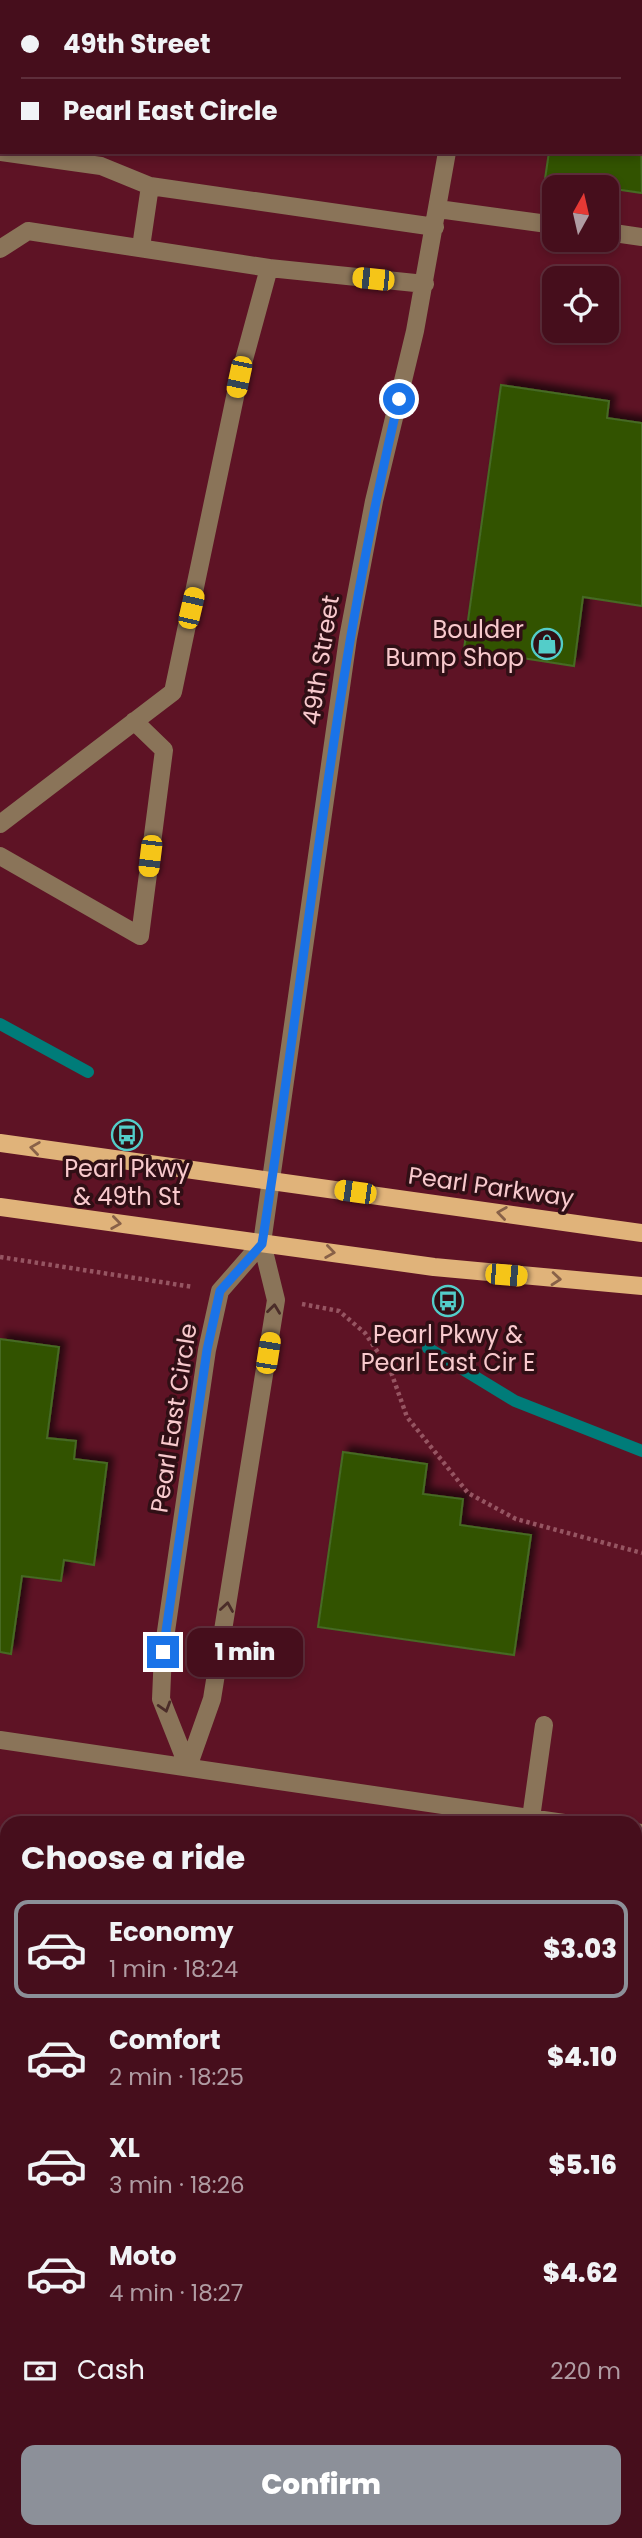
<!DOCTYPE html>
<html lang="en">
<head>
<meta charset="utf-8">
<style>
  body { margin:0; font-family:Poppins,sans-serif; background:#4d1725; color:#f1f3f6; height:100vh; display:flex; flex-direction:column; font-size:26px; white-space:nowrap }
  * { box-sizing:border-box; margin:0 }
  p { font-size:23px; color:#b09ca3 }
  .icon { flex:none; width:38px; height:38px; fill:none; stroke:currentColor; stroke-width:2; stroke-linecap:round; stroke-linejoin:round }
  .map { position:relative; flex:1; overflow:hidden }
  .drawer { position:absolute; left:0px; top:1816px; width:642px; height:723px; display:flex; flex-direction:column; background:#460e1c; border-radius:21px 21px 0 0; box-shadow:0 4px 10px #0003,0 0 0 2px #5e2e3b }
  .drawer>* { flex:none }
  .guide { position:absolute; left:0px; top:0px; width:642px; height:154px; box-shadow:0 4px 10px #0003,0 0 0 2px #5e2e3b; display:grid; align-content:center; height:154px; padding:0 21px; background:#460e1c }
  .needle { width:46px; rotate:8deg }
  .fabs { position:absolute; left:542px; top:175px; display:grid; gap:14px }
  .fabs a { display:grid; place-items:center; width:77px; height:77px; border-radius:14px; background:#460e1c; box-shadow:0 4px 10px #0003,0 0 0 2px #5e2e3b; font-size:35px }
  .end { position:absolute; width:32px; height:32px; margin:-16px; border:9px solid #1a73e8; background:#fff; box-shadow:0 0 0 4px #fff }
  .from { border-radius:50% }
  .bubble { position:absolute; height:49px; border-radius:14px; background:#460e1c; box-shadow:0 4px 10px #0003,0 0 0 2px #5e2e3b; font-size:23px; font-weight:800; line-height:49px; text-align:center }
  .car { position:absolute; width:21px; height:42px; margin:-21px -10px; border-radius:9px; box-shadow:0 0 5px 2px #0007; background:linear-gradient(#f5c518 24%,#345 0 40%,#f5c518 0 76%,#345 0 86%,#f5c518 0) }
  .guide b { display:flex; align-items:center; gap:24px; height:66px; font-size:26px }
  .guide b+b { border-top:2px solid #5e2e3b }
  .guide i { width:18px; height:18px; background:#f1f3f6 }
  ul { padding:0; list-style:none }
  li { display:flex; align-items:center; gap:21px; height:98px; margin:0 14px 10px; padding:0 7px; border:4px solid transparent; border-radius:14px }
  li div { flex:1 }
  li b { display:block; font-size:26px }
  li em { font-style:normal; font-weight:800 }
  li.on { border-color:#8c9099 }
  li>.icon { width:63px; height:63px; stroke-width:1.5 }
  h2 { padding:0 21px; font-size:32px; line-height:84px }
  .pay { display:flex; align-items:center; gap:18px; height:77px; padding:0 21px; font-size:26px }
  .pay p { margin-inline-start:auto }
  .cta { display:flex; gap:14px; margin-top:auto; padding:14px 21px }
  .cta a { flex:1; height:80px; border-radius:14px; background:#8c9099; color:#fff; font-size:28px; font-weight:800; line-height:80px; text-align:center }
  .map>svg:first-child { display:block }
  .lines { fill:none; stroke-linecap:round; stroke-linejoin:round }
  .stream { stroke:#007c79; stroke-width:12 }
  .building { fill:#305306; stroke:#466a24; stroke-width:2; filter:url(#shadow) }
  .path { stroke:#965562; stroke-width:4.5; stroke-dasharray:3.5 3.5; stroke-linecap:butt }
  .minor { stroke:#8a7459; stroke-width:18 }
  .major { stroke:#e0b37a; stroke-width:18 }
  .rail-casing { stroke:#b67b85; stroke-width:8 }
  .rail { stroke:#300f15; stroke-width:5; stroke-dasharray:16; stroke-linecap:butt }
  .oneway { stroke:#886148 }
  .oneway2 { stroke:#4b2d29 }
  .route { stroke:#1a73e8; stroke-width:9 }
  .labels { text-anchor:middle; stroke-width:7; stroke-linejoin:round; paint-order:stroke }
  .poi-label { font-size:24px; fill:#f8c9cd; stroke:#300f15 }
  .street-label { font-size:24px; fill:#f8c9cd; stroke:#300f15 }
</style>
</head>
<body>
<div class="map">
<svg width="642" height="2538" viewBox="0 0 642 2538">
  <defs>
    <filter id="shadow"><feDropShadow dx="6" dy="-6" stdDeviation="3.5" flood-color="#0009"/></filter>
  </defs>
  <rect width="100%" height="100%" fill="#5e1325"/>
  <g class="lines">
    <!-- stream -->
    <path class="stream" d="M0,1024L88,1072
      M428,1348L515,1401L642,1451"/>
  </g>
  <!-- building -->
  <path class="building" d="M640,10L642,11V83L640,82Z
    M640,82L642,193L545,179L549,152H640Z
    M501,385L609,401L607,418L642,423V606L583,597L574,666L464,649Z
    M0,1339L59,1347L47,1438L76,1441L74,1459L107,1463L94,1565L64,1560L61,1581L22,1576L11,1654L0,1652Z
    M343,1452L427,1464L423,1494L463,1499L460,1525L531,1535L514,1655L318,1627Z
    M0,1987L7,1989V2129L0,2153Z
    M635,2036L642,2037V2451L635,2450Z"/>
  <g class="lines">
    <!-- path -->
    <path class="path" d="M0,1257L193,1287
      M302,1304L339,1311L365,1333L391,1372L407,1417L468,1493L516,1519L642,1553"/>
    <!-- minor -->
    <path class="minor" d="M443,0L454,2
      M48,2L49,0
      M472,2L473,0
      M0,152L101,166L150,186L435,227
      M438,209L555,225
      M607,232L642,237
      M141,247L150,186
      M0,249L28,231L269,268L239,378L173,692L0,824
      M269,268L425,284
      M0,856L140,936L164,750L134,721
      M0,1740L571,1824
      M188,1767L212,1699L276,1300L262,1243L348,638L374,501L415,331L447,152
      M188,1767L161,1699L163,1652L207,1350L220,1291L262,1243
      M531,1818L544,1725
      M635,1832L642,1833"/>
    <!-- major -->
    <path class="major" d="M0,1143L642,1233
      M0,1207L434,1267L642,1286"/>
    <!-- rail casing -->
    <g class="rail-casing">
      <path id="rail" d="M0,2500L7,2502
        M113,2532L133,2538"/>
    </g>
    <!-- rail -->
    <use href="#rail" class="rail"/>
  </g>
  <!-- one-way arrows -->
  <defs><path id="oneway-chevron" d="M-2-3.5L2.5 0L-2 3.5" fill="none" stroke-width="1.6" stroke-linecap="round" stroke-linejoin="round" transform="scale(1.75)"/></defs>
  <g class="oneway">
    <use href="#oneway-chevron" transform="translate(35 1148) rotate(-172)"/>
    <use href="#oneway-chevron" transform="translate(502 1213) rotate(-172)"/>
    <use href="#oneway-chevron" transform="translate(116 1223) rotate(8)"/>
    <use href="#oneway-chevron" transform="translate(330 1252) rotate(8)"/>
    <use href="#oneway-chevron" transform="translate(556 1279) rotate(5)"/>
  </g>
  <g class="oneway2">
    <use href="#oneway-chevron" transform="translate(274 1309) rotate(-83)"/>
    <use href="#oneway-chevron" transform="translate(227 1607) rotate(-81)"/>
    <use href="#oneway-chevron" transform="translate(165 1707) rotate(73)"/>
  </g>
  <g class="lines">
    <!-- route -->
    <path class="route" d="M163,1652L207,1350L220,1291L262,1244C307,962 332,677 399,399"/>
  </g>
  <!-- icons -->
  <defs>
    <g id="shop-ring" transform="scale(1.575)"><circle r="9.5" fill="#300f15" stroke="#53cdc9" stroke-width="1.5"/><path d="M-5-2.5h2.3a2.7 3.5 0 0 1 5.4 0H5L5.5 6h-11ZM-1.5-2.5h3a1.5 2.3 0 0 0-3 0Z" fill="#53cdc9"/></g>
    <g id="bus-ring" transform="scale(1.575)"><circle r="9.5" fill="#300f15" stroke="#53cdc9" stroke-width="1.5"/><path d="M-5-6H5V4H4V6H2V4H-2V6H-4V4H-5ZM-3.5-4V0h7V-4ZM-3.5 1.2v1.5H-2V1.2ZM2 1.2v1.5H3.5V1.2Z" fill="#53cdc9"/></g>
  </defs>
  <g fill-rule="evenodd">
    <use href="#shop-ring" x="547" y="644"/>
    <use href="#bus-ring" x="127" y="1135"/>
    <use href="#bus-ring" x="448" y="1301"/>
  </g>
  <g class="labels">
    <!-- poi labels -->
    <g class="poi-label">
      <text x="524" y="638" text-anchor="end">Boulder<tspan x="524" dy="28">Bump Shop</tspan></text>
      <text x="127" y="1177">Pearl Pkwy<tspan x="127" dy="28">&amp; 49th St</tspan></text>
      <text x="448" y="1343">Pearl Pkwy &amp;<tspan x="448" dy="28">Pearl East Cir E</tspan></text>
    </g>
    <!-- street labels -->
    <g class="street-label">
      <text transform="translate(321 660) rotate(-81)" y="8">49th Street</text>
      <text transform="translate(491 1187) rotate(8)" y="8">Pearl Parkway</text>
      <text transform="translate(174 1418) rotate(-81)" y="8">Pearl East Circle</text>
    </g>
  </g>
</svg>
<div class="fabs">
<a><svg class="needle" viewBox="-14 -14 28 28"><path d="M0-13l5 13h-10z" fill="#e53935"/><path d="M0 13l5-13h-10z" fill="#b09ca3"/></svg></a>
<a><svg class="icon" aria-label="locate" viewBox="0 0 24 24"><circle cx="12" cy="12" r="6"/><path d="M12 2v4M12 18v4M2 12h4M18 12h4"/></svg></a>
</div>
<i class="end from" style="left:399px;top:399px"></i>
<i class="end" style="left:163px;top:1652px"></i>
<div class="bubble" style="left:187px;top:1628px;width:116px">1 min</div>
<i class="car" style="left:373px;top:279px;rotate:276deg"></i>
<i class="car" style="left:239px;top:377px;rotate:192deg"></i>
<i class="car" style="left:191px;top:608px;rotate:13deg"></i>
<i class="car" style="left:150px;top:856px;rotate:187deg"></i>
<i class="car" style="left:355px;top:1192px;rotate:278deg"></i>
<i class="car" style="left:506px;top:1275px;rotate:95deg"></i>
<i class="car" style="left:268px;top:1353px;rotate:9deg"></i>
<div class="guide">
<b><i class="from"></i>49th Street</b>
<b><i></i>Pearl East Circle</b>
</div>
<section class="drawer">
<h2>Choose a ride</h2>
<ul>
<li class="on"><svg class="icon" aria-label="car" viewBox="0 0 24 24"><path d="M5 17H2v-5l4-1 3-4h7l3 4 3 1v5h-3M9 17h6M6 11h13"/><circle cx="7" cy="17" r="2"/><circle cx="17" cy="17" r="2"/></svg><div><b>Economy</b><p>1 min · 18:24</p></div><em>$3.03</em></li>
<li><svg class="icon" aria-label="car" viewBox="0 0 24 24"><path d="M5 17H2v-5l4-1 3-4h7l3 4 3 1v5h-3M9 17h6M6 11h13"/><circle cx="7" cy="17" r="2"/><circle cx="17" cy="17" r="2"/></svg><div><b>Comfort</b><p>2 min · 18:25</p></div><em>$4.10</em></li>
<li><svg class="icon" aria-label="car" viewBox="0 0 24 24"><path d="M5 17H2v-5l4-1 3-4h7l3 4 3 1v5h-3M9 17h6M6 11h13"/><circle cx="7" cy="17" r="2"/><circle cx="17" cy="17" r="2"/></svg><div><b>XL</b><p>3 min · 18:26</p></div><em>$5.16</em></li>
<li><svg class="icon" aria-label="car" viewBox="0 0 24 24"><path d="M5 17H2v-5l4-1 3-4h7l3 4 3 1v5h-3M9 17h6M6 11h13"/><circle cx="7" cy="17" r="2"/><circle cx="17" cy="17" r="2"/></svg><div><b>Moto</b><p>4 min · 18:27</p></div><em>$4.62</em></li>
</ul>
<div class="pay"><svg class="icon" aria-label="cash" viewBox="0 0 24 24"><path d="M3 7h18v10H3z"/><circle cx="12" cy="12" r="2"/></svg>Cash<p>220 m</p></div>
<div class="cta"><a>Confirm</a></div>
</section>
</div>
</body>
</html>
